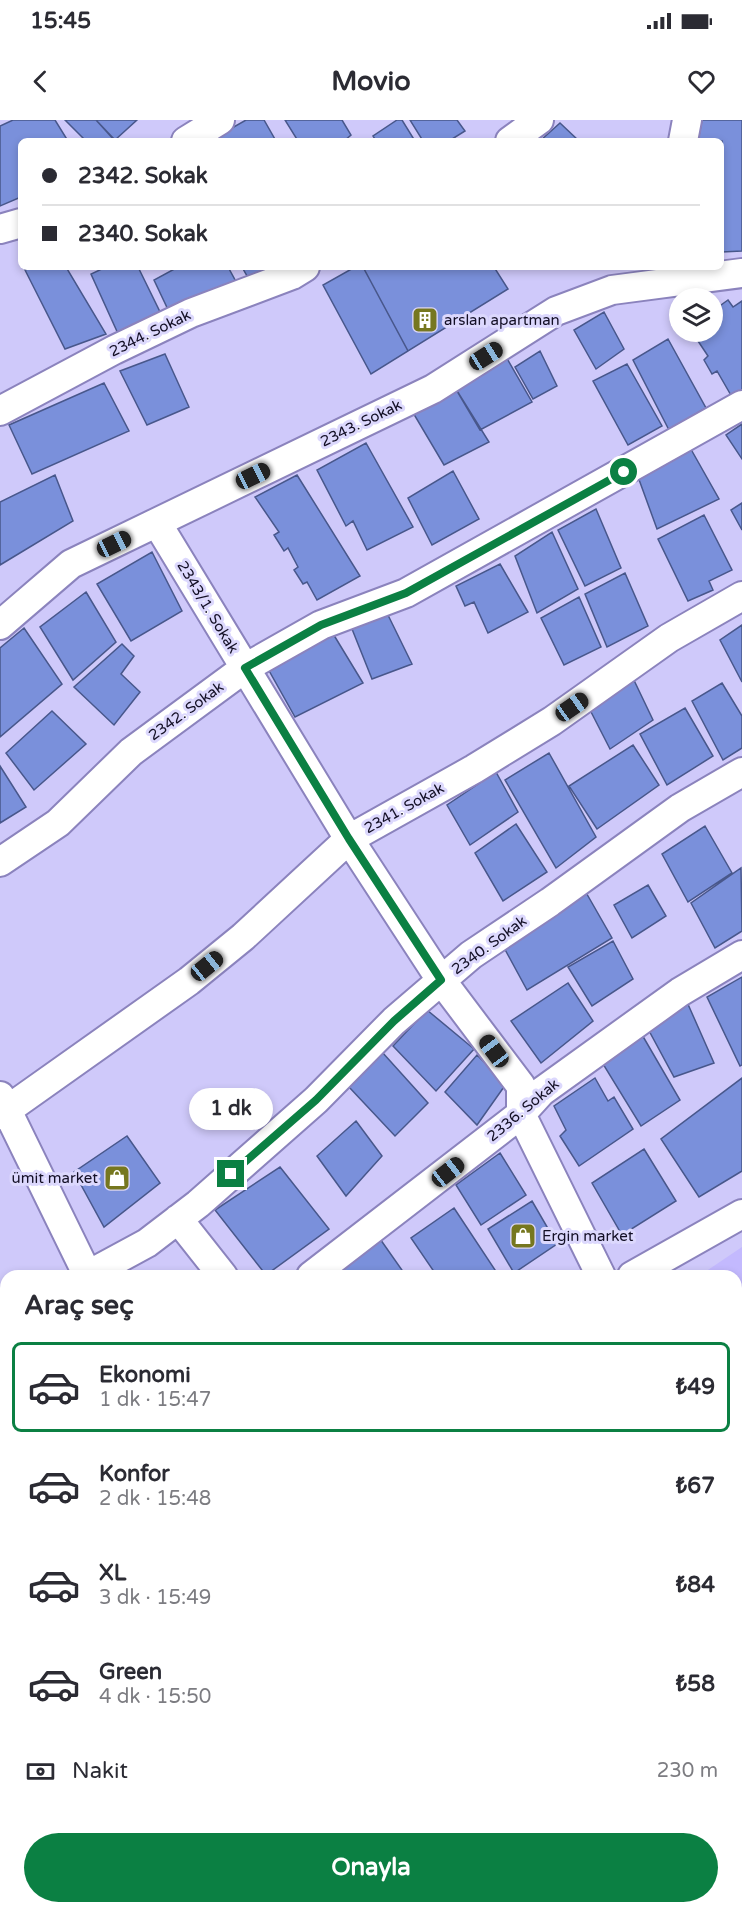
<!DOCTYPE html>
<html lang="tr">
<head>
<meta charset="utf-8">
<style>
  body { margin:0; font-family:"Varela Round",sans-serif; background:#f7f7f7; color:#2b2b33; height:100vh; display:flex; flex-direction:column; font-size:22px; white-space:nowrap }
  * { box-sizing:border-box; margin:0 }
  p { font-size:20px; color:#7c7c81 }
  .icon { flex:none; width:33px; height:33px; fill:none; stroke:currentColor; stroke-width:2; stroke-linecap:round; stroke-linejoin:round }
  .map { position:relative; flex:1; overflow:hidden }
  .side { position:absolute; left:0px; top:1150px; width:742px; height:644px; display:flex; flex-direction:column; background:#fff; border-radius:18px 18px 0 0; box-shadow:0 3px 9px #0003 }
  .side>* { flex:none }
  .guide { position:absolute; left:18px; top:18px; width:706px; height:132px; border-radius:9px; box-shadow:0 3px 9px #0003; display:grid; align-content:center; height:132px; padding:0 24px; background:#fff }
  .buttons { position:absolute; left:669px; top:168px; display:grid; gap:12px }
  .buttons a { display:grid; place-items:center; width:54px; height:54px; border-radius:50%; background:#fff; box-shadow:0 3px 9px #0003; font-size:30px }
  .end { position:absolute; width:27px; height:27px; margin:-14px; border:8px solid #0b8043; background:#fff; box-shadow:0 0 0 3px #fff }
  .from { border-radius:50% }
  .bubble { position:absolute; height:42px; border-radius:21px; background:#fff; box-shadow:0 3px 9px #0003; font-size:20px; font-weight:700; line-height:42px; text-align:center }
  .car { position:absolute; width:18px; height:36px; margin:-18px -9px; border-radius:8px; box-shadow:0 0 4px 2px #0007; background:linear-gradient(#222 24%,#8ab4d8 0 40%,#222 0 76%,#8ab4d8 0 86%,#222 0) }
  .guide b { display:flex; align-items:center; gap:21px; height:57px; font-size:22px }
  .guide b+b { border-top:2px solid #e1e1e2 }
  .guide i { width:15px; height:15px; background:#2b2b33 }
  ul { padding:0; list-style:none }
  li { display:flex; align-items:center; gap:18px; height:90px; margin:0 12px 9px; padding:0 12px; border:3px solid transparent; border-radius:9px }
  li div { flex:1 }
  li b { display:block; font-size:22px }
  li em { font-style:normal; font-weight:700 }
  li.active { border-color:#0b8043 }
  li>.icon { width:54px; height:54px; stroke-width:1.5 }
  h2 { padding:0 24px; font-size:27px; line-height:72px }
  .pay { display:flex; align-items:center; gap:15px; height:66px; padding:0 24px; font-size:22px }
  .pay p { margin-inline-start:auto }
  .action { display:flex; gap:12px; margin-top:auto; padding:12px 24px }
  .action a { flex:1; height:69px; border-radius:36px; background:#0b8043; color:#fff; font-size:24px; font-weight:700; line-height:69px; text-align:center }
  .status { display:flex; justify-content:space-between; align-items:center; height:42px; padding:0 30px; background:#fff; direction:ltr }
  .status svg { height:16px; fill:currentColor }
  header { display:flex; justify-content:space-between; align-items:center; height:78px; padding:0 24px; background:#fff; font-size:27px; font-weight:700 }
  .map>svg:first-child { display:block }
  .built { fill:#c3b9fe }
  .green { fill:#e090b5 }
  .building { fill:#7a90db; stroke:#48578b; stroke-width:1.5 }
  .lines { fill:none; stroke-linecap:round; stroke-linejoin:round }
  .minor-casing { stroke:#8b83bd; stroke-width:32 }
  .minor { stroke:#fff; stroke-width:28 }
  .route { stroke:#0b8043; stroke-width:8 }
  .labels { text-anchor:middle; stroke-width:6; stroke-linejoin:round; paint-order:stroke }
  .poi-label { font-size:15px; fill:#130f25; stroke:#dcd8fd; text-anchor:start }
  .street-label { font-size:15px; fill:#130f25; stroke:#dcd8fd }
</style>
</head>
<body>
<div class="status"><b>15:45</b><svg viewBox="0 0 49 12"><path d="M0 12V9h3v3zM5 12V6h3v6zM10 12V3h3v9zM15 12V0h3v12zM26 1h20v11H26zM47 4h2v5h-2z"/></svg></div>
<header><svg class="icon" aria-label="back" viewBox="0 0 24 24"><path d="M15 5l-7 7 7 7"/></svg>Movio<svg class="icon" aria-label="heart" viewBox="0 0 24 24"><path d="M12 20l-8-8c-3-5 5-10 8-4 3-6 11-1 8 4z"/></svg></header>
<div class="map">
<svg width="742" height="1793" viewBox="0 0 742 1793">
  <rect width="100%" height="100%" fill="#cfc9fa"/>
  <!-- built -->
  <path class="built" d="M742,1127V1296L736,1289V1156H699Z"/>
  <!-- green -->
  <path class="green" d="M132,1788H301L303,1793H121Z"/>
  <!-- building -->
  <path class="building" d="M13,0H55L68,21H21V77L0,86V6Z
    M65,0H96L115,21H86Z
    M96,0H137L115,20Z
    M246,0H264L276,21H209Z
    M285,0H342L351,15L344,21H298Z
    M397,0H402L415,21H376L373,16Z
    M410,0H457L465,11L449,21H423Z
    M702,0H742V131L722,132V21H698Z
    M560,3L579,21H540Z
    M33,147H66L106,214L65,229L25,150Z
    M106,147H138L163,198L120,218L91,154Z
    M178,147H228L240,169L172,198L154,160Z
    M242,147H268L272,154L251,163Z
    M355,147H363L408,231L371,254L323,165Z
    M363,147H494L508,169L408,231Z
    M728,180L733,187L742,181V270L732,277L717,251L712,254L704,240L708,236L692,212H712V189L714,190Z
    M604,192L624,229L596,249L574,210Z
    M668,219L706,288L669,310L633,240Z
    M540,231L557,266L533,279L515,247Z
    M165,234L189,287L147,305L120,251Z
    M505,235L532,282L480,310L454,266Z
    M627,244L662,306L628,325L593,261Z
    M104,263L129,311L32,354L9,305Z
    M454,266L489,322L444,345L412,291Z
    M742,304V339L726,315Z
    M366,323L413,407L367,430L353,401L346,406L317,350Z
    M688,324L719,379L657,409L637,354Z
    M453,351L479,399L432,425L408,378Z
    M55,355L73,401L0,445V382Z
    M297,355L360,456L317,480L307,462L303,464L294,450L298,447L288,428L284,431L274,415L279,412L255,377Z
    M742,383V410L731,390Z
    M596,389L621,448L585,466L558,410Z
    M704,395L732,450L709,461L713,470L688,481L658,419Z
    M552,412L578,469L537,493L515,436Z
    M152,432L182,491L131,521L97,464Z
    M500,444L528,492L488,513L474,482L465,486L456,466Z
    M625,453L648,506L607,527L585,474Z
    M86,472L116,522L73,560L40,507Z
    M579,477L601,527L564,545L541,498Z
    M386,491L412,544L372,559L350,504Z
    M742,505V562L720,520Z
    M24,508L62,564L0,617V528Z
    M332,512L363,563L295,597L267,547Z
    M122,524L134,536L121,554L140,572L114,605L74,567Z
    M631,554L653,600L610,629L588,586Z
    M722,563L742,596V628L723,640L692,581Z
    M685,588L713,636L667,665L640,614Z
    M52,591L86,624L34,670L6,633Z
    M633,625L659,665L597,709L569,666Z
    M549,633L596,717L556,748L505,660Z
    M0,646L26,687L0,703Z
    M496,652L518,692L470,725L447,685Z
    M516,704L547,752L503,781L475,733Z
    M705,706L732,753L688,782L662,734Z
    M741,748L742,811L715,828L691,783Z
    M648,765L666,796L632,818L614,785Z
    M584,769L612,818L527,870L502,824Z
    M613,821L633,859L592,886L568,847Z
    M742,857V945L740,946L707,877Z
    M568,863L593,901L541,943L511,901Z
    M687,882L714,943L674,957L647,907Z
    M427,890L474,929L436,971L393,926Z
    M641,913L680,980L641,1006L603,944Z
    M382,932L428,983L395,1016L349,967Z
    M477,935L506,964L477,1005L445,972Z
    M595,958L608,981L614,977L633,1009L579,1046L560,1016L566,1010L554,986Z
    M742,958V1051L699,1077L661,1019Z
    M356,1001L382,1036L346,1076L317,1036Z
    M127,1016L160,1063L104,1107L74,1052Z
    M644,1029L676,1081L622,1115L592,1063Z
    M500,1033L526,1075L481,1105L456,1065Z
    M280,1047L329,1109L266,1155L215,1090Z
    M532,1081L557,1124L514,1153L488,1109Z
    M454,1088L499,1156H437L411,1118Z
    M378,1116L404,1153L399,1156H338L334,1150Z
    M742,1235V1302L736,1295V1240Z
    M742,1440V1510L737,1514L736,1444Z
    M742,1536V1628L736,1631V1539Z
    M606,1788H641L650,1793H603Z"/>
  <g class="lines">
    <!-- minor casing -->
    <g class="minor-casing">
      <path id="minor" d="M186,21L220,0
        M510,21L539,0
        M683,21L687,0
        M0,109L21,103
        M0,291L114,230L191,193L292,155L305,147
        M157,403L349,719L441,860L521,966V994L601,1156
        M0,505L71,444L433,269L556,191L612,170L742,153
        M0,742L58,703L131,632L245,548L321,505L406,473L742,285
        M0,976L88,1156
        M0,995L189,861L243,817L349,719L474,649L552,601L669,518L742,476
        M178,1099L223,1156
        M86,1156L147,1123L198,1084L316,980L394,901L471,835L550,782L680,688L742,652
        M311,1156L521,994L541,972L680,872L742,835
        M632,1156L742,1094
        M0,1204L6,1201
        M736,1333L742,1340
        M0,1464L6,1461
        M736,1664L742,1660
        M0,1730L6,1726
        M0,1750L6,1758
        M28,1788L31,1793
        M714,1788L718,1793
        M487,1793L497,1788"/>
    </g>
    <!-- minor -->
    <use href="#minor" class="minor"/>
  </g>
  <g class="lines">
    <!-- route -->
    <path class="route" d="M231,1054L316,980L394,901L441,860L349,719L245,548L321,505L406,473L624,352"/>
  </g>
  <!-- icons -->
  <defs>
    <g id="building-square" transform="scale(1.35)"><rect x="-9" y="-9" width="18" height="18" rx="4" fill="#76771f" stroke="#dcd8fd"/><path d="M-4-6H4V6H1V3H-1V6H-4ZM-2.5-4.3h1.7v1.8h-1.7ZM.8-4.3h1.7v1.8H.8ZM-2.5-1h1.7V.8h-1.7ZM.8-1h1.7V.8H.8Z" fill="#fff"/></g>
    <g id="shop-square" transform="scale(1.35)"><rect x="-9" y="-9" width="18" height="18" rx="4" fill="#76771f" stroke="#dcd8fd"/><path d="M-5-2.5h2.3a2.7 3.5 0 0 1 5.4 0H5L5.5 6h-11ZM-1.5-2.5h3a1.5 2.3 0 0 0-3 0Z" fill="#fff"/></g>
  </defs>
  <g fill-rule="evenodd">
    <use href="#building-square" x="425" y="200"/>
    <use href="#shop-square" x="117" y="1058"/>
    <use href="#shop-square" x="523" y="1116"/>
  </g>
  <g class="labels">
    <!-- poi labels -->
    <g class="poi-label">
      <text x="444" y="205">arslan apartman</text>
      <text x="98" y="1063" text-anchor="end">ümit market</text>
      <text x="542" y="1121">Ergin market</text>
    </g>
    <!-- street labels -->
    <g class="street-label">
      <text transform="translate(150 213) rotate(-26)" y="5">2344. Sokak</text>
      <text transform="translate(361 303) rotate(-26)" y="5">2343. Sokak</text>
      <text transform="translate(208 487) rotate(59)" y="5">2343/1. Sokak</text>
      <text transform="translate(186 591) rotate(-36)" y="5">2342. Sokak</text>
      <text transform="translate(404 688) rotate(-29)" y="5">2341. Sokak</text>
      <text transform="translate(489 825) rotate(-36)" y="5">2340. Sokak</text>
      <text transform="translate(523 990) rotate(-40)" y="5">2336. Sokak</text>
    </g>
  </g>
</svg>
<div class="buttons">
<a><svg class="icon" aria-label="layers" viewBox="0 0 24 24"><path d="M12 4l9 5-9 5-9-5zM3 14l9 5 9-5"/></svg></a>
</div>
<i class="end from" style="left:624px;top:352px"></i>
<i class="end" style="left:231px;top:1054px"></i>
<div class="bubble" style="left:189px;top:968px;width:84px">1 dk</div>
<i class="car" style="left:486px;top:236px;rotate:58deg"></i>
<i class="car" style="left:253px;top:356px;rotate:64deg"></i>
<i class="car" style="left:114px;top:424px;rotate:64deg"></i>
<i class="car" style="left:572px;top:587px;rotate:55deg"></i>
<i class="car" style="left:207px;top:846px;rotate:51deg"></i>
<i class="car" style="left:494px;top:931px;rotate:323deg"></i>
<i class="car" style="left:448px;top:1052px;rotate:52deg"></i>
<div class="guide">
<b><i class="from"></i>2342. Sokak</b>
<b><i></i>2340. Sokak</b>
</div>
<section class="side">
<h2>Araç seç</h2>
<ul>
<li class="active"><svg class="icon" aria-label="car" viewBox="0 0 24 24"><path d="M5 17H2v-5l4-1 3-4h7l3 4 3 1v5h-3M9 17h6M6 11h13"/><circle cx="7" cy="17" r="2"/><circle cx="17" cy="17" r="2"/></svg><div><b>Ekonomi</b><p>1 dk · 15:47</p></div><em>₺49</em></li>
<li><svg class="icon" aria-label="car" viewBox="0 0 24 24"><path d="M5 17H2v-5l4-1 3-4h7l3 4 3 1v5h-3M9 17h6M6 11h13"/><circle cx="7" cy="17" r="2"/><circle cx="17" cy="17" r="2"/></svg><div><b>Konfor</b><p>2 dk · 15:48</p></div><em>₺67</em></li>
<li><svg class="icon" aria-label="car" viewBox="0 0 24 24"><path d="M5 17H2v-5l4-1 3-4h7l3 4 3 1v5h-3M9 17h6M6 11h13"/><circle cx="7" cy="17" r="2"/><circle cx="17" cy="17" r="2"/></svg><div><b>XL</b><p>3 dk · 15:49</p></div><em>₺84</em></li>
<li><svg class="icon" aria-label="car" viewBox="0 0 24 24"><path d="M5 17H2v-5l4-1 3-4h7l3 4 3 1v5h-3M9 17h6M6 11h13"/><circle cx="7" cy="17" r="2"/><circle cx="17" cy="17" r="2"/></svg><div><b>Green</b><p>4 dk · 15:50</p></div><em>₺58</em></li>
</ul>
<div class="pay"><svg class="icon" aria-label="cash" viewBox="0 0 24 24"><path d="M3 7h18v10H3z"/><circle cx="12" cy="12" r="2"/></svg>Nakit<p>230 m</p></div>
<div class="action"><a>Onayla</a></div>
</section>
</div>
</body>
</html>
